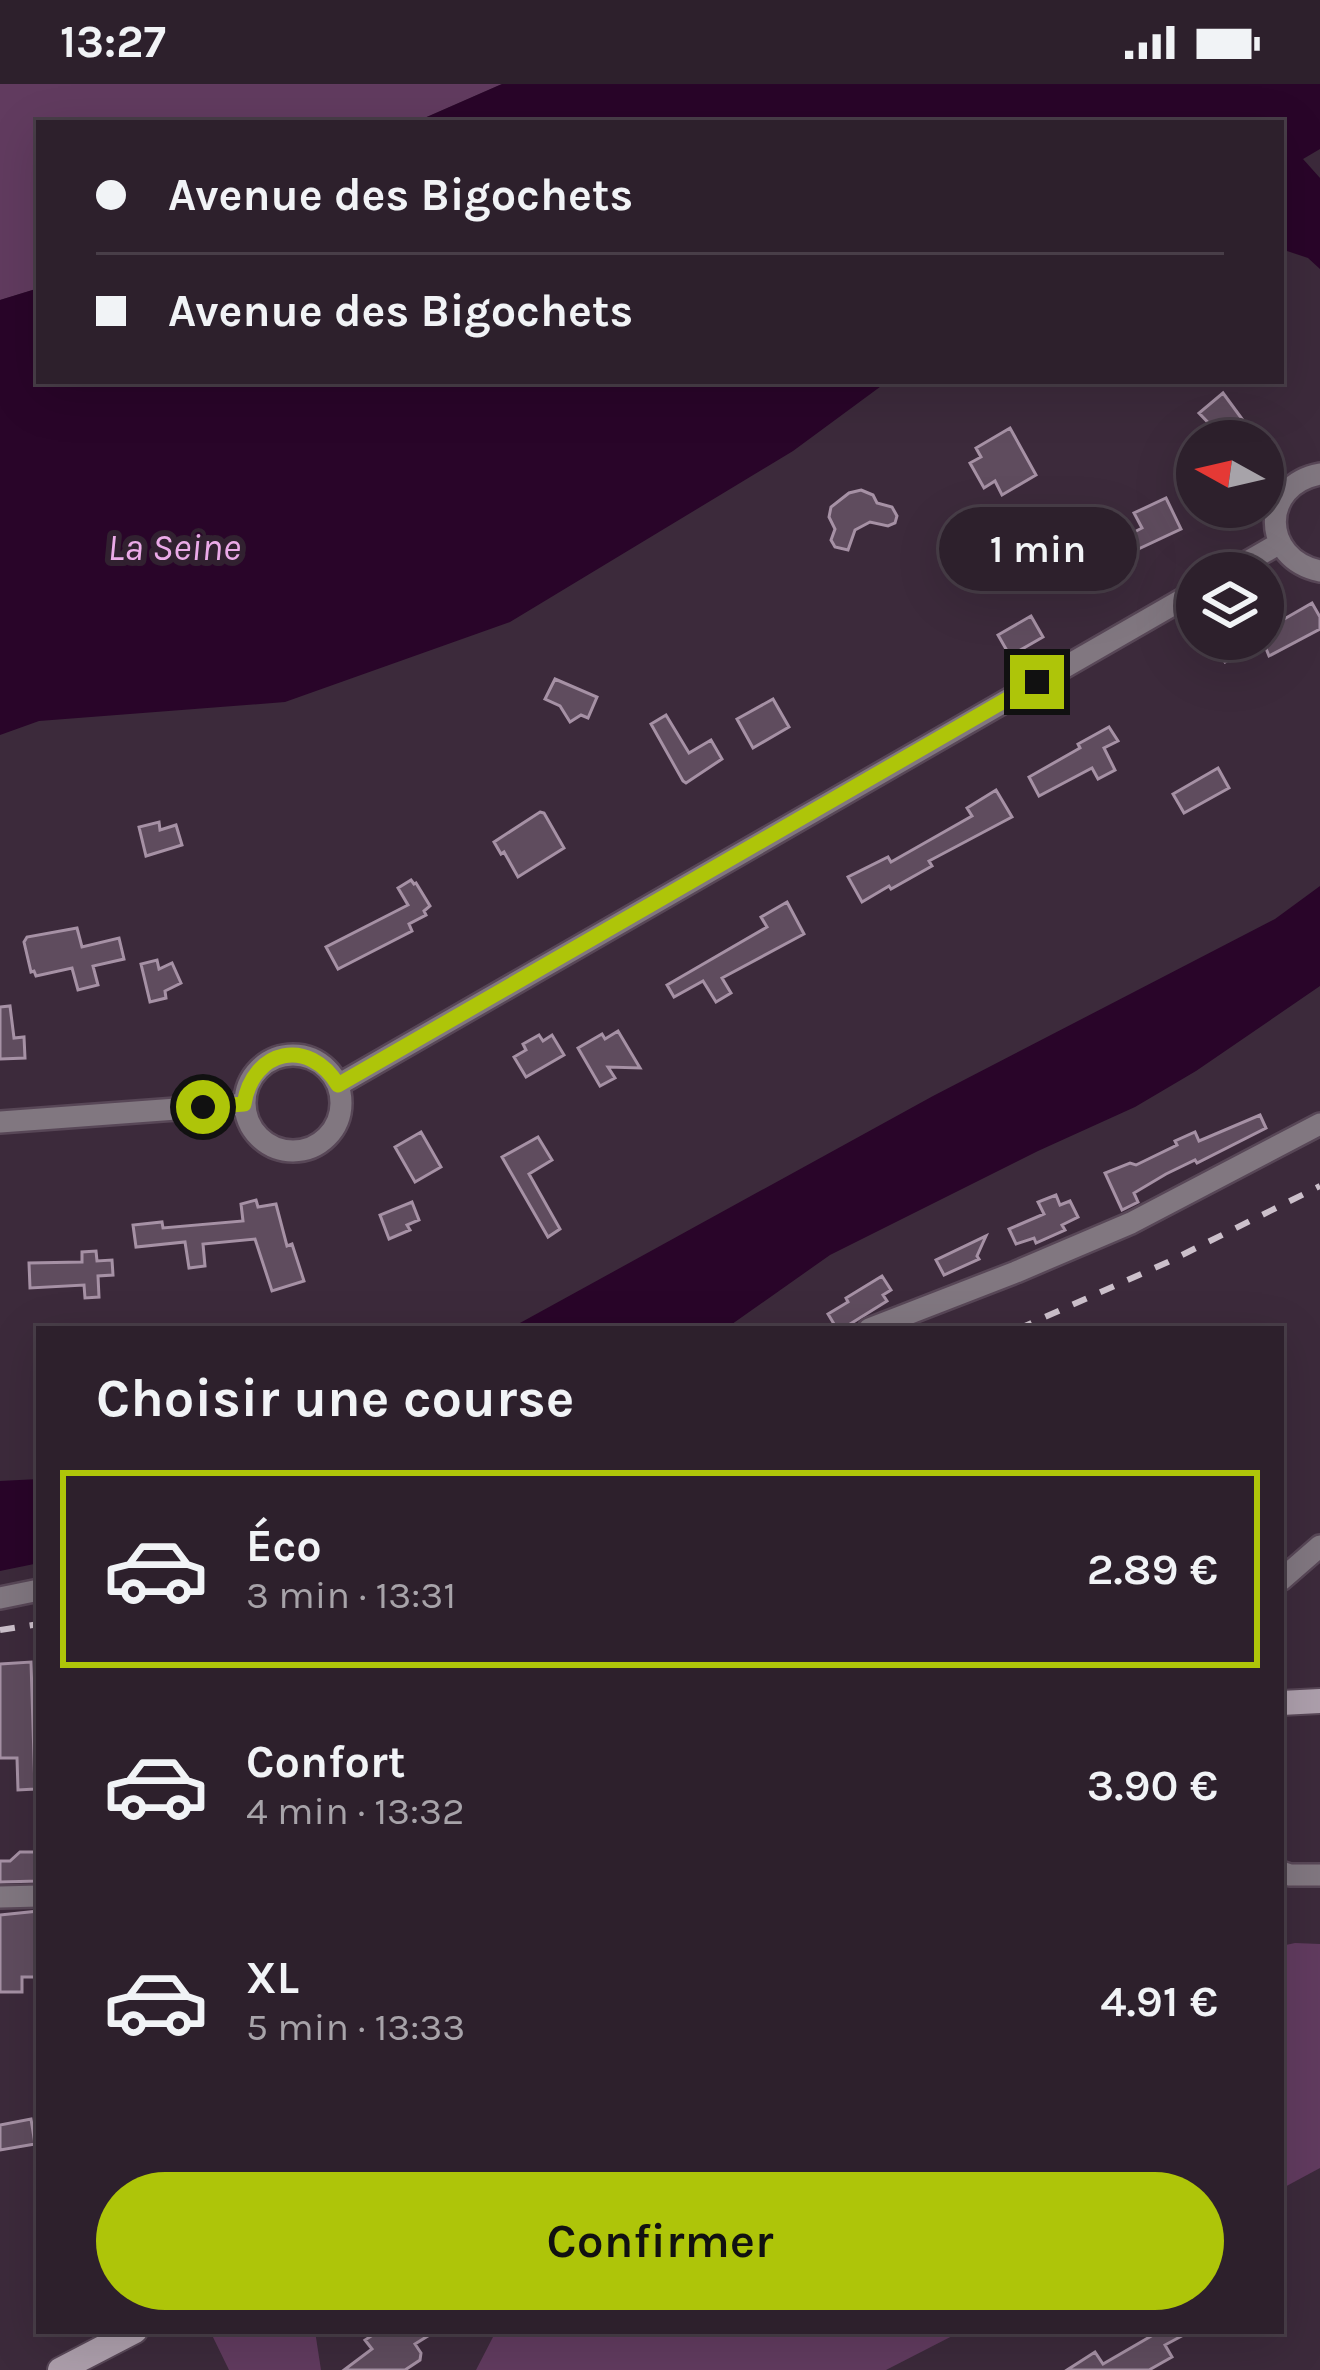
<!DOCTYPE html>
<html lang="fr">
<head>
<meta charset="utf-8">
<style>
  body { margin:0; font-family:Karla,sans-serif; background:#392d38; color:#f1f3f6; height:100vh; display:flex; flex-direction:column; font-size:45px; white-space:nowrap }
  * { box-sizing:border-box; margin:0 }
  p { font-size:39px; color:#a7a3a9 }
  .icon { flex:none; width:66px; height:66px; fill:none; stroke:currentColor; stroke-width:2; stroke-linecap:round; stroke-linejoin:round }
  .map { position:relative; flex:1; overflow:hidden }
  .sheet { position:absolute; left:36px; top:1242px; width:1248px; height:1008px; display:flex; flex-direction:column; background:#2d202c; border-radius:0px; box-shadow:0 12px 48px #0002,0 0 0 3px #483e48 }
  .sheet>* { flex:none }
  .banner { position:absolute; left:36px; top:36px; width:1248px; height:264px; border-radius:0px; box-shadow:0 12px 48px #0002,0 0 0 3px #483e48; display:grid; align-content:center; height:264px; padding:0 60px; background:#2d202c }
  .needle { width:78px; rotate:278deg }
  .buttons { position:absolute; left:1176px; top:336px; display:grid; gap:24px }
  .buttons a { display:grid; place-items:center; width:108px; height:108px; border-radius:50%; background:#2d202c; box-shadow:0 12px 48px #0002,0 0 0 3px #483e48; font-size:60px }
  .end { position:absolute; width:54px; height:54px; margin:-27px; border:15px solid #aec509; background:#111; box-shadow:0 0 0 6px #111 }
  .from { border-radius:50% }
  .bubble { position:absolute; height:84px; border-radius:42px; background:#2d202c; box-shadow:0 12px 48px #0002,0 0 0 3px #483e48; font-size:39px; font-weight:600; line-height:84px; text-align:center }
  .banner b { display:flex; align-items:center; gap:42px; height:114px; font-size:45px }
  .banner b+b { border-top:3px solid #483e48 }
  .banner i { width:30px; height:30px; background:#f1f3f6 }
  ul { padding:0; list-style:none }
  li { display:flex; align-items:center; gap:36px; height:198px; margin:0 24px 18px; padding:0 36px; border:6px solid transparent; border-radius:0px }
  li div { flex:1 }
  li b { display:block; font-size:45px }
  li em { font-style:normal; font-weight:600 }
  li.on { border-color:#aec509 }
  li>.icon { width:108px; height:108px; stroke-width:1.5 }
  h2 { padding:0 60px; font-size:54px; line-height:144px }
  .button { display:flex; gap:24px; margin-top:auto; padding:24px 60px }
  .button a { flex:1; height:138px; border-radius:72px; background:#aec509; color:#111; font-size:48px; font-weight:600; line-height:138px; text-align:center }
  .status { display:flex; justify-content:space-between; align-items:center; height:84px; padding:0 60px; background:#2d202c; direction:ltr }
  .status svg { height:33px; fill:currentColor }
  .map>svg:first-child { display:block }
  .green { fill:#613b5f }
  .water { fill:#290529 }
  .building { fill:#5f4c5e; stroke:#a691a5; stroke-width:3 }
  .lines { fill:none; stroke-linecap:round; stroke-linejoin:round }
  .street-casing { stroke:#584757; stroke-width:26 }
  .secondary-casing { stroke:#584757; stroke-width:28 }
  .street { stroke:#817780; stroke-width:21 }
  .secondary { stroke:#ad9fac; stroke-width:24 }
  .rail { stroke:#ccc0cb; stroke-width:6; stroke-dasharray:15 15; stroke-linecap:butt }
  .route { stroke:#aec509; stroke-width:15 }
  .labels { text-anchor:middle; stroke-width:12; stroke-linejoin:round; paint-order:stroke }
  .water-label { font-size:39px; font-style:italic; fill:#ebaae8; stroke:#312130 }
</style>
</head>
<body>
<div class="status"><b>13:27</b><svg viewBox="0 0 49 12"><path d="M0 12V9h3v3zM5 12V6h3v6zM10 12V3h3v9zM15 12V0h3v12zM26 1h20v11H26zM47 4h2v5h-2z"/></svg></div>
<div class="map">
<svg width="1320" height="2286" viewBox="0 0 1320 2286">
  <rect width="100%" height="100%" fill="#3c2a3b"/>
  <!-- green -->
  <path class="green" d="M0,0H502L413,39H39V204L0,216Z
    M1295,1859L1320,1860V2084L1281,2105V1862Z
    M210,2247H315L321,2286H229Z
    M492,2247H962L886,2286H476L493,2253Z"/>
  <!-- water -->
  <path class="water" d="M502,0H1320V65L1303,75L1320,94V185L1308,174L1281,165V39H413Z
    M39,204V297H888L793,367L510,538L285,618L39,637L0,651V216Z
    M1320,802V902L1196,987L1135,1023L1038,1067L830,1171L725,1245H509L933,1012L1275,835Z
    M39,1395V1479L0,1487V1397Z"/>
  <!-- building -->
  <path class="building" d="M1223,309L1245,339L1242,357L1224,355L1199,329Z
    M1010,344L1036,391L1002,411L995,397L984,404L970,379L981,373L976,364Z
    M861,406L873,411L877,419L892,423L897,432L895,439L888,442L870,438L855,446L848,466L835,463L831,456L835,445L829,433L831,423L849,409Z
    M1166,414L1181,445L1130,469L1131,472L1113,481L1104,464L1142,444L1134,429Z
    M1263,510L1279,538L1312,519L1320,533V545L1269,572L1263,557L1225,578L1217,566L1234,555H1263Z
    M1031,532L1043,553L1010,572L998,551Z
    M555,595L597,613L588,634L581,631L570,638L560,622L545,615Z
    M773,615L789,643L753,664L737,635Z
    M666,631L689,669L711,656L722,675L686,699L683,697L651,640Z
    M1109,643L1118,657L1104,664L1115,686L1098,695L1092,684L1039,712L1029,693L1080,664L1078,660Z
    M1218,684L1229,704L1184,729L1173,710Z
    M996,706L1012,733L929,777L932,782L891,805L889,802L862,818L848,793L888,773L891,778L972,732L967,724Z
    M540,728L544,729L564,764L518,793L504,768L501,770L494,758Z
    M159,738L160,746L176,741L182,761L146,772L139,743Z
    M411,796L414,800L416,799L430,822L424,827L426,831L409,840L412,847L338,885L326,863L408,821L398,804Z
    M787,818L804,850L722,894L731,909L716,918L703,897L674,913L667,901L767,843L761,833Z
    M77,844L82,863L119,854L124,875L93,882L98,901L78,906L72,884L36,892L34,887L31,888L24,858L27,853Z
    M157,876L159,885L172,879L181,899L165,907L166,914L150,918L141,880Z
    M10,922L14,954L24,953L25,974L0,975V923Z
    M618,947L640,984L608,983L615,994L600,1002L578,964L602,950L605,955Z
    M539,951L543,957L552,951L564,971L526,993L514,973L526,966L523,960Z
    M1260,1031L1266,1044L1197,1079L1195,1076L1166,1090L1134,1109L1138,1118L1122,1126L1105,1089L1130,1079L1136,1081L1177,1061L1175,1057L1195,1048L1199,1057Z
    M421,1048L441,1083L415,1098L395,1063Z
    M538,1053L552,1076L529,1090L560,1145L548,1153L502,1073Z
    M1056,1111L1060,1121L1070,1117L1078,1133L1062,1141L1065,1146L1036,1159L1034,1154L1016,1160L1009,1145L1044,1130L1038,1118Z
    M256,1116L258,1123L276,1120L287,1162L292,1160L304,1197L272,1207L255,1155L203,1160L205,1182L189,1184L185,1158L136,1163L133,1141L162,1138L163,1144L243,1137L241,1120Z
    M412,1118L419,1136L407,1141L410,1146L389,1155L380,1131Z
    M986,1152L977,1172L979,1175L944,1191L936,1176Z
    M96,1167L97,1177L112,1176L113,1191L98,1192L99,1213L85,1214L84,1201L30,1204L29,1179L82,1178V1168Z
    M882,1192L891,1206L883,1211L887,1217L842,1245H837L828,1230L848,1218L846,1214Z
    M31,1578L35,1705L18,1706L17,1674H0V1580Z
    M20,1768H38L39,1797L0,1798V1777H10Z
    M39,1827V1893H22V1908H0V1831Z
    M31,2035L35,2060L0,2066V2041Z
    M379,2247H436L415,2260L421,2269L420,2276L405,2286H344L372,2265L365,2256Z
    M1160,2247H1191L1165,2261L1172,2273L1149,2286H1067L1095,2268L1103,2280Z"/>
  <g class="lines">
    <!-- street casing -->
    <g class="street-casing">
      <path id="street" d="M1320,390C1260,401 1261,475 1320,487
        M1228,489L1280,459
        M245 1019a48 48 0 1 1 96 0a48 48 0 1 1-96 0Z
        M338,1001L1197,507
        M0,1038L244,1020
        M869,1245L1016,1188L1131,1139L1320,1040
        M1281,1496L1320,1462
        M0,1514L39,1506
        M1281,1788L1290,1791H1320
        M0,1813L39,1812"/>
    </g>
    <!-- secondary casing -->
    <g class="secondary-casing">
      <path id="secondary" d="M1281,1619L1320,1617
        M60,2286L135,2247"/>
    </g>
    <!-- street -->
    <use href="#street" class="street"/>
    <!-- secondary -->
    <use href="#secondary" class="secondary"/>
    <!-- rail -->
    <path class="rail" d="M1018,1245L1168,1178L1320,1102
      M0,1546L39,1540"/>
  </g>
  <g class="lines">
    <!-- route -->
    <path class="route" d="M203,1023L244,1020C253,965 309,953 338,1001L1037,598"/>
  </g>
  <g class="labels">
    <!-- water labels -->
    <g class="water-label">
      <text x="174" y="476">La Seine</text>
    </g>
  </g>
</svg>
<div class="buttons">
<a><svg class="needle" viewBox="-14 -14 28 28"><path d="M0-13l5 13h-10z" fill="#e53935"/><path d="M0 13l5-13h-10z" fill="#a7a3a9"/></svg></a>
<a><svg class="icon" aria-label="layers" viewBox="0 0 24 24"><path d="M12 4l9 5-9 5-9-5zM3 14l9 5 9-5"/></svg></a>
</div>
<i class="end from" style="left:203px;top:1023px"></i>
<i class="end" style="left:1037px;top:598px"></i>
<div class="bubble" style="left:939px;top:423px;width:198px">1 min</div>
<div class="banner">
<b><i class="from"></i>Avenue des Bigochets</b>
<b><i></i>Avenue des Bigochets</b>
</div>
<section class="sheet">
<h2>Choisir une course</h2>
<ul>
<li class="on"><svg class="icon" aria-label="car" viewBox="0 0 24 24"><path d="M5 17H2v-5l4-1 3-4h7l3 4 3 1v5h-3M9 17h6M6 11h13"/><circle cx="7" cy="17" r="2"/><circle cx="17" cy="17" r="2"/></svg><div><b>Éco</b><p>3 min · 13:31</p></div><em>2.89 €</em></li>
<li><svg class="icon" aria-label="car" viewBox="0 0 24 24"><path d="M5 17H2v-5l4-1 3-4h7l3 4 3 1v5h-3M9 17h6M6 11h13"/><circle cx="7" cy="17" r="2"/><circle cx="17" cy="17" r="2"/></svg><div><b>Confort</b><p>4 min · 13:32</p></div><em>3.90 €</em></li>
<li><svg class="icon" aria-label="car" viewBox="0 0 24 24"><path d="M5 17H2v-5l4-1 3-4h7l3 4 3 1v5h-3M9 17h6M6 11h13"/><circle cx="7" cy="17" r="2"/><circle cx="17" cy="17" r="2"/></svg><div><b>XL</b><p>5 min · 13:33</p></div><em>4.91 €</em></li>
</ul>
<div class="button"><a>Confirmer</a></div>
</section>
</div>
</body>
</html>
